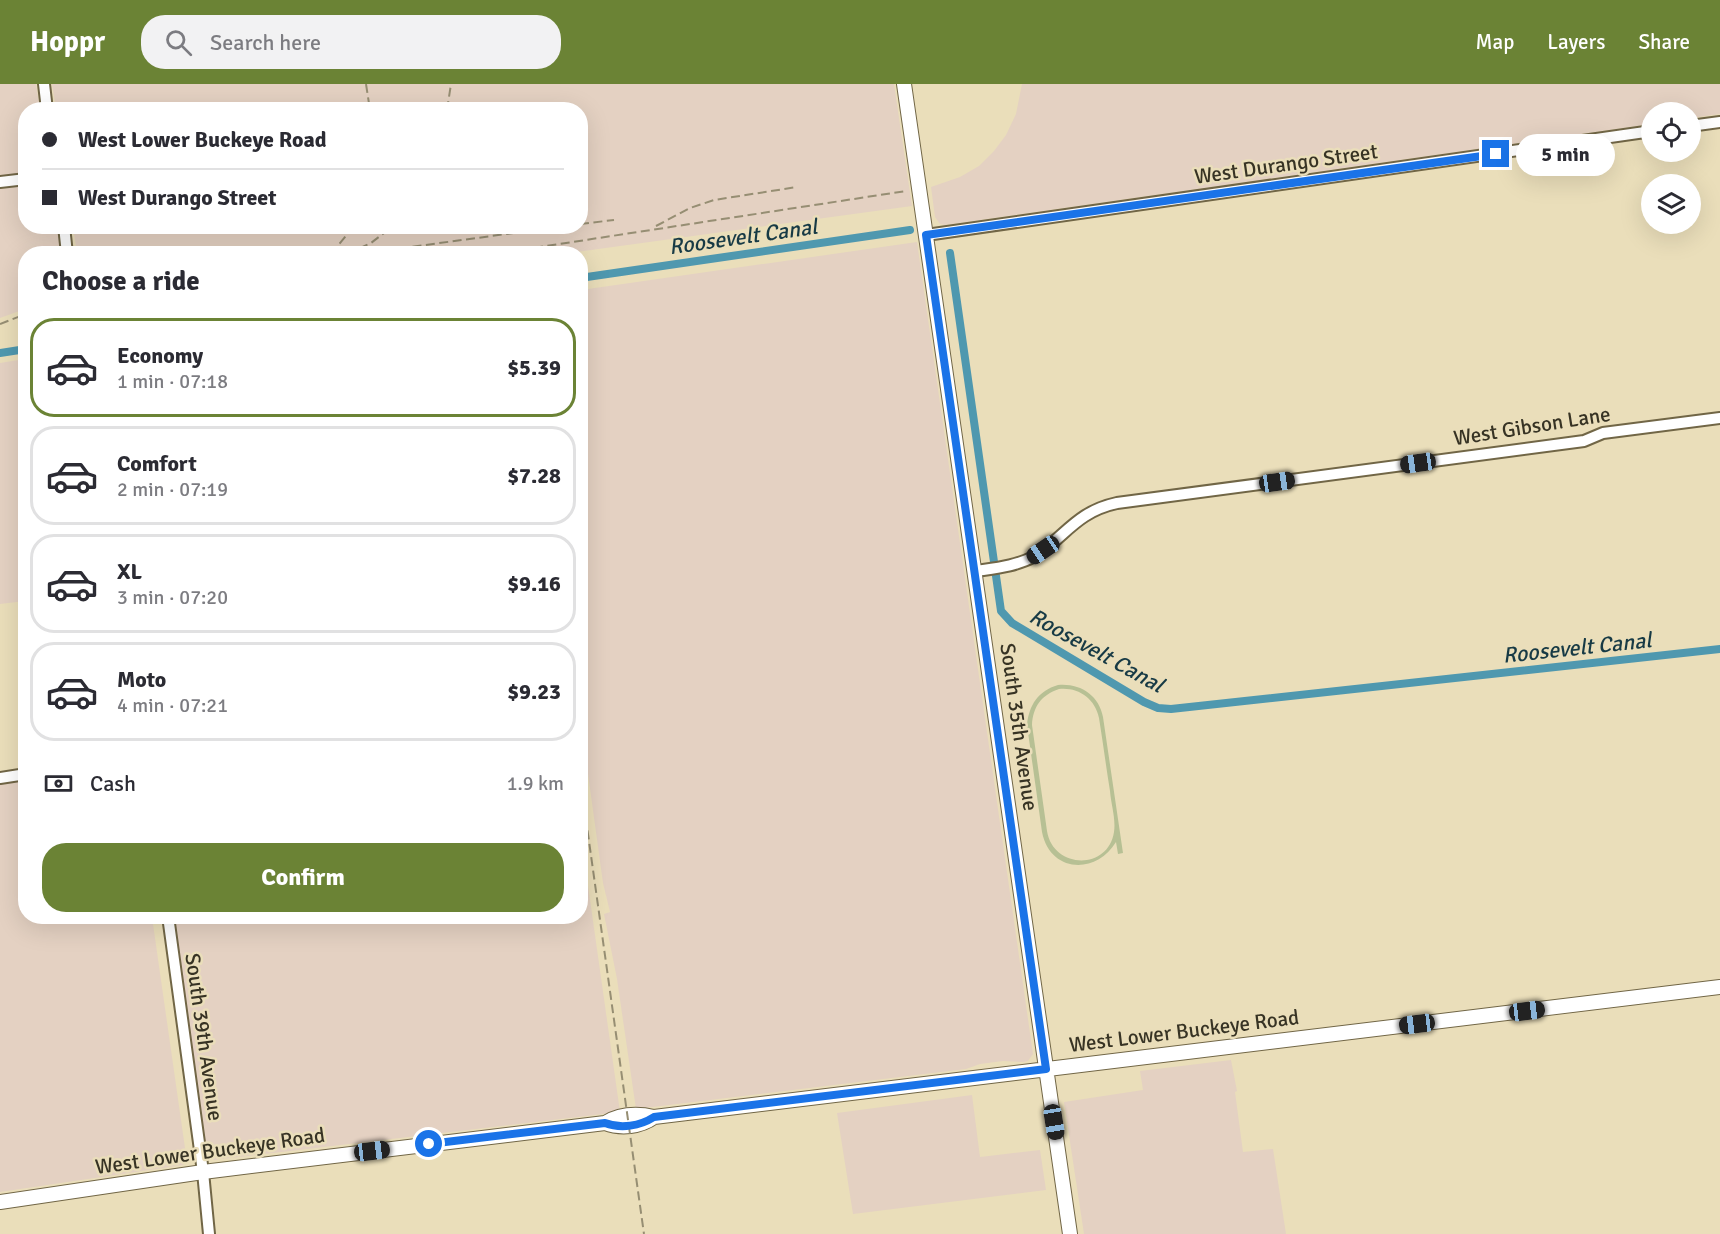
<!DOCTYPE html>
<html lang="en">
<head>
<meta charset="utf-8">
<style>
  body { margin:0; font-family:Signika,sans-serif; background:#f2f2f3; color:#2b2b33; height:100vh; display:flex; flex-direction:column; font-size:22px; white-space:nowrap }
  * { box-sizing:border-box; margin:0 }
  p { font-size:20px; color:#7c7c81 }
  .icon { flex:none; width:33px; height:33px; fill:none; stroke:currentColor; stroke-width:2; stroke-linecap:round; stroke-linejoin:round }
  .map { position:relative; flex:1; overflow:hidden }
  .sheet { position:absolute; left:18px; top:162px; width:570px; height:678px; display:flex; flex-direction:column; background:#fff; border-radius:24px; box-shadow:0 6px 24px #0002 }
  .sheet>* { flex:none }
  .banner { position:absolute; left:18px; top:18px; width:570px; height:132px; border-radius:24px; box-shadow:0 6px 24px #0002; display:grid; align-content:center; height:132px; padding:0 24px; background:#fff }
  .controls { position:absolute; left:1641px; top:18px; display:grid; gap:12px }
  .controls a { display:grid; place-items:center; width:60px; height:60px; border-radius:50%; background:#fff; box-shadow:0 6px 24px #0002; font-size:30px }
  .end { position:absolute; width:27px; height:27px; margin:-14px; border:8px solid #1a73e8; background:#fff; box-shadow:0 0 0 3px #fff }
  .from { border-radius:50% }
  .bubble { position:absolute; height:42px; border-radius:21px; background:#fff; box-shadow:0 6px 24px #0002; font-size:20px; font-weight:700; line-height:42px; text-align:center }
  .car { position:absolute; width:18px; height:36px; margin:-18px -9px; border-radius:8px; box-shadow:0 0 4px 2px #0007; background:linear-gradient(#222 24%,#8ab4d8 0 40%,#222 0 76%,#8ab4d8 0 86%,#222 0) }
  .banner b { display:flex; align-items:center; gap:21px; height:57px; font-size:22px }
  .banner b+b { border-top:2px solid #e1e1e2 }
  .banner i { width:15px; height:15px; background:#2b2b33 }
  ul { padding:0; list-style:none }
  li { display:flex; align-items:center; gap:18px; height:99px; margin:0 12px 9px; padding:0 12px; border:3px solid #e1e1e2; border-radius:24px }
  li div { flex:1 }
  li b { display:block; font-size:22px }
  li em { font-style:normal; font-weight:700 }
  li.on { border-color:#6b8335 }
  li>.icon { width:54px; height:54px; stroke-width:1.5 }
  h2 { padding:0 24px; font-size:27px; line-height:72px }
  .pay { display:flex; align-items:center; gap:15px; height:66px; padding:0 24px; font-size:22px }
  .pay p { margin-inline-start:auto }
  .primary-button { display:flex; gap:12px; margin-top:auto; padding:12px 24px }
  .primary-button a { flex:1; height:69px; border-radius:24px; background:#6b8335; color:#fff; font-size:24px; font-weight:700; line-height:69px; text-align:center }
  header { display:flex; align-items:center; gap:36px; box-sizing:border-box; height:84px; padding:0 30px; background:#6b8335; color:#fff }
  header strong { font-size:28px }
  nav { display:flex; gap:33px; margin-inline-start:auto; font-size:21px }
  .search { width:420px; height:54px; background:#f2f2f3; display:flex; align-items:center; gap:15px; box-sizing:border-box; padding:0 21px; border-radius:24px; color:#7c7c81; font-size:22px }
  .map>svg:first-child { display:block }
  .industrial { fill:#e4d1c2 }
  .green { fill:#b7c094; fill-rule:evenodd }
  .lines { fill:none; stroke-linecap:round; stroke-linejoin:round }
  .canal { stroke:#4f98af; stroke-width:8 }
  .minor-casing { stroke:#716646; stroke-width:14 }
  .major-casing { stroke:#716646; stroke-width:16 }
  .minor { stroke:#fff; stroke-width:10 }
  .major { stroke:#fff; stroke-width:14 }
  .rail { stroke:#968e73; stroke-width:2; stroke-dasharray:9 4.5; stroke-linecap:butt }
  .route { stroke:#1a73e8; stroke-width:8 }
  .labels { text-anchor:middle; stroke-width:5; stroke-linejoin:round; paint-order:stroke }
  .street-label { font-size:21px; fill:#373324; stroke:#eadeba }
  .water-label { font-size:22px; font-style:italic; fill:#173a45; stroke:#eadeba }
</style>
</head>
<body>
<header>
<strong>Hoppr</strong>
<div class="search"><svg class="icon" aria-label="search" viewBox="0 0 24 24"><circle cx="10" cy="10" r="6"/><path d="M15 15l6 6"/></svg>Search here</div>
<nav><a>Map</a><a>Layers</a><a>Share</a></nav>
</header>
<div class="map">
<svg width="1720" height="1150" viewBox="0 0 1720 1150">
  <rect width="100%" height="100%" fill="#eadeba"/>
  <!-- industrial -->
  <path class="industrial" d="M0,0H36L40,25L26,26L25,89L0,92Z
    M52,0H894L912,122L562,170H436L427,167L406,170L77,169L73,143L580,142V26L56,25Z
    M1022,0H1720V30L1691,34L1690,28H1652L1651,40L945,141L940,140L935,133L931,103L960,93L979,82L994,67L1006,51L1016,30Z
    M25,102L26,142L57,143L61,168L26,170L25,225L0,234V105Z
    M917,158L1033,970L1028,977L1023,978L1003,977L980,980L966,985L636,1025L617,895L604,830L610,828L603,799L581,639V206Z
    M25,275V517L0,520V279Z
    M25,695L26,832L152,833L187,1078L183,1081L0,1108V698Z
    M581,752L620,1028L214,1076L209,1073L205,1068L173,833L580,832Z
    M1231,976L1237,1007L1235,1008L1243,1068L1273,1065L1286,1150H1084L1064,1018L1143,1006L1140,987Z
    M972,1011L980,1073L1040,1066L1046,1106L853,1130L837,1029Z"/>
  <!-- green -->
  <path class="green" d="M1058,601C1080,599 1099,611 1103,633L1123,769L1118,770L1116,758C1096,791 1050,789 1042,748L1027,641C1029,621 1038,607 1058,601ZM1059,605C1078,603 1095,614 1099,634C1103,658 1106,683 1110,707C1111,720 1116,735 1114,748C1108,787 1053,785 1047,747L1032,641C1033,623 1041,611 1059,605Z"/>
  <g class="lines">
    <!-- canal -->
    <path class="canal" d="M950,169L1001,527L1012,539L1144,618L1158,624L1171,625L1720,565
      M580,194L910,146
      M0,269L26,265"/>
    <!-- minor casing -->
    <g class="minor-casing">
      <path id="minor" d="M44,0L47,26
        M1690,42L1720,38
        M0,98L26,95
        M64,142L67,170
        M926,151L1652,47
        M976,487C996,484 1017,482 1035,472C1066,452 1076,428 1117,419L1584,357L1603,349L1720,334
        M0,694L26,690
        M168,832L203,1088L209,1150"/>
    </g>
    <!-- major casing -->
    <g class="major-casing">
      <path id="major" d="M904,0L1070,1150
        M605,1039C621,1045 640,1043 654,1033
        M0,1118L203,1088L605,1039C620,1030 636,1029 654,1033L1720,903"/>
    </g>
    <!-- minor -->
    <use href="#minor" class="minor"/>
    <!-- major -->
    <use href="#major" class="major"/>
    <!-- rail -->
    <path class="rail" d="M366,0L370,26
      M447,26L451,0
      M580,140L614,136
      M656,142L690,124L714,116L797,103
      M331,170L354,142
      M347,170L371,159L393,142
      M359,170L565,142
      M494,170L906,107
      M0,240L26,230
      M580,693L644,1150"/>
  </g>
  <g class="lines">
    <!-- route -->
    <path class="route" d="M429,1060L605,1039C621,1045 640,1042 654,1033L1046,985L926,151L1496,70"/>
  </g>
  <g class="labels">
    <!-- street labels -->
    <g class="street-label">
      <text transform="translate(1286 80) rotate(-8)" y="7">West Durango Street</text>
      <text transform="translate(1532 342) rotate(-9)" y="7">West Gibson Lane</text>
      <text transform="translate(1019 643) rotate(82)" y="7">South 35th Avenue</text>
      <text transform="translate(1184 947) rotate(-7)" y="7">West Lower Buckeye Road</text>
      <text transform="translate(204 953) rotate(82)" y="7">South 39th Avenue</text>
      <text transform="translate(210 1067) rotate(-8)" y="7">West Lower Buckeye Road</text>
    </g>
    <!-- water labels -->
    <g class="water-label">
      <text transform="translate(743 152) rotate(-8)" y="8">Roosevelt Canal</text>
      <text transform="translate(1577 563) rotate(-6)" y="8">Roosevelt Canal</text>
      <text transform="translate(1097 566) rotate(29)" y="8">Roosevelt Canal</text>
    </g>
  </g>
</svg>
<div class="controls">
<a><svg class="icon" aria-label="locate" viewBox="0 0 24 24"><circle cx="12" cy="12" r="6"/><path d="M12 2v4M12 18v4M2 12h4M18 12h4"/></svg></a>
<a><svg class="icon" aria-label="layers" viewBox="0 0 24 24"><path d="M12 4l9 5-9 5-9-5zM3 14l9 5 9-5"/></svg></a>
</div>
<i class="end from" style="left:429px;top:1060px"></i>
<i class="end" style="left:1496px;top:70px"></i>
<div class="bubble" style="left:1516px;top:50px;width:99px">5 min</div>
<i class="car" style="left:1418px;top:379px;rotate:262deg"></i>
<i class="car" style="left:1277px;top:398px;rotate:82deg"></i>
<i class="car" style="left:1043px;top:466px;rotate:236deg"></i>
<i class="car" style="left:1527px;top:927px;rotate:83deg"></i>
<i class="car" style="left:1417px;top:940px;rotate:263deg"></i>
<i class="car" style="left:1054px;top:1038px;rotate:171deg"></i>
<i class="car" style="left:372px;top:1067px;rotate:83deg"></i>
<div class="banner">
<b><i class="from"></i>West Lower Buckeye Road</b>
<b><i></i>West Durango Street</b>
</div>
<section class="sheet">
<h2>Choose a ride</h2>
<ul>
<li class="on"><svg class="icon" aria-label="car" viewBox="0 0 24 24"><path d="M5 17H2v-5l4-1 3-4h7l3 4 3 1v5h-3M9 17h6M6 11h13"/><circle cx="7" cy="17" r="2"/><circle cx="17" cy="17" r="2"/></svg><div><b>Economy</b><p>1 min · 07:18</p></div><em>$5.39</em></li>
<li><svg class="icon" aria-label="car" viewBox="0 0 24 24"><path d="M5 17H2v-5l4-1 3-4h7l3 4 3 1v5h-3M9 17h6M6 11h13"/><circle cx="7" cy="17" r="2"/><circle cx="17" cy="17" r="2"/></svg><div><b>Comfort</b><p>2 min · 07:19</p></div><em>$7.28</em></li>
<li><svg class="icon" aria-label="car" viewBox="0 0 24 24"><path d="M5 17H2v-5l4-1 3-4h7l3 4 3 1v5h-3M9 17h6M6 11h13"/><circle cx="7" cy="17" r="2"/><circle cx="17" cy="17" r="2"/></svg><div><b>XL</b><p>3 min · 07:20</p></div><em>$9.16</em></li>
<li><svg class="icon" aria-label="car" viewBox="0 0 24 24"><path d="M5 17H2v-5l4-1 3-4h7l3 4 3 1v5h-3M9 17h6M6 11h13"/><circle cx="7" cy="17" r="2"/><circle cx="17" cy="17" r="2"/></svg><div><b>Moto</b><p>4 min · 07:21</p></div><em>$9.23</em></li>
</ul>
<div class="pay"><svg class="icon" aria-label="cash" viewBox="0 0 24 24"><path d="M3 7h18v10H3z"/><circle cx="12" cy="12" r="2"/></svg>Cash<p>1.9 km</p></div>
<div class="primary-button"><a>Confirm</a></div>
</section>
</div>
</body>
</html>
